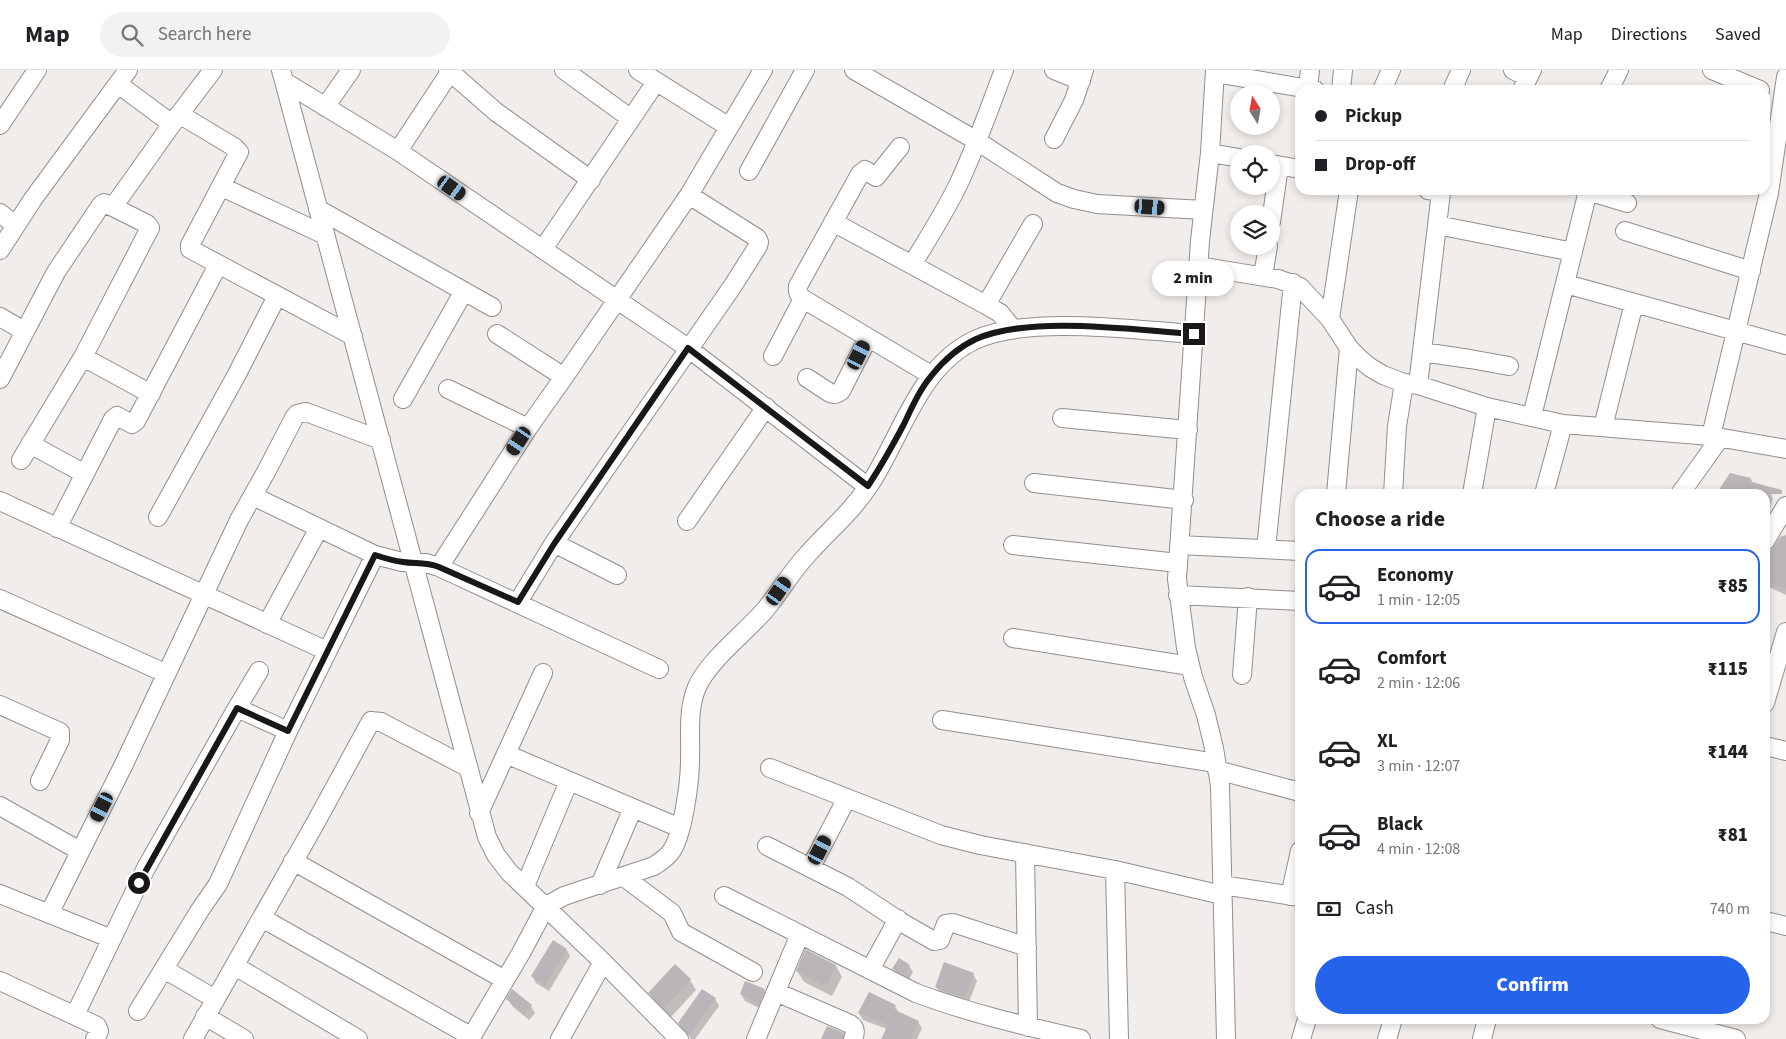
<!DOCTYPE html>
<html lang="en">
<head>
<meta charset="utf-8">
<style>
  body { margin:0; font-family:"Source Sans 3",sans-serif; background:#f2f2f2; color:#202124; height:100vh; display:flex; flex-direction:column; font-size:19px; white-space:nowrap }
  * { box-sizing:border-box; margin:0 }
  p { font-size:16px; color:#757577 }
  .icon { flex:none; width:28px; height:28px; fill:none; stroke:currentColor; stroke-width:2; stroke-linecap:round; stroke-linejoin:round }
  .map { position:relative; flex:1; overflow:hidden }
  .details { position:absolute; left:1295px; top:419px; width:475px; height:535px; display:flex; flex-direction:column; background:#fff; border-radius:15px; box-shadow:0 2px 8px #0003 }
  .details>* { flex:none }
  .banner { position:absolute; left:1295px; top:15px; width:475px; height:110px; border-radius:15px; box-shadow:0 2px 8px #0003; display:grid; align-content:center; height:110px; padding:0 20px; background:#fff }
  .needle { width:32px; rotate:349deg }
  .fabs { position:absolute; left:1230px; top:15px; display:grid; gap:10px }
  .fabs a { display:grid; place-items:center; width:50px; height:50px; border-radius:50%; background:#fff; box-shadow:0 2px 8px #0003; font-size:25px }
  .end { position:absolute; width:22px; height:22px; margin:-11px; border:6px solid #191717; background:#fff; box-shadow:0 0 0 2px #fff }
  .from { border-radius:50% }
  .bubble { position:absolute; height:35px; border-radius:18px; background:#fff; box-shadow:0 2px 8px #0003; font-size:16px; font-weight:800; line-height:35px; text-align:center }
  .car { position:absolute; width:15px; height:30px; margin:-15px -8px; border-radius:6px; box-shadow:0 0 4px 1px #0007; background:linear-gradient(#222 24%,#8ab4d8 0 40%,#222 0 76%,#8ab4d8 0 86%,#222 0) }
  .banner b { display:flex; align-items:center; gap:18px; height:48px; font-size:19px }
  .banner b+b { border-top:1px solid #e0e0e0 }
  .banner i { width:12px; height:12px; background:#202124 }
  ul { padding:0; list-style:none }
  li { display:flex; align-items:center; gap:15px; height:75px; margin:0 10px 8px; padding:0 10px; border:2px solid transparent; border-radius:15px }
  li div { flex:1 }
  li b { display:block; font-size:19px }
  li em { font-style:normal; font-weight:800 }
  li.active { border-color:#2563eb }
  li>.icon { width:45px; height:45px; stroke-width:1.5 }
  h2 { padding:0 20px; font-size:22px; line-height:60px }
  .pay { display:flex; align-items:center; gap:12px; height:55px; padding:0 20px; font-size:19px }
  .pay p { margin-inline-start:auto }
  .action { display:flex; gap:10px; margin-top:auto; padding:10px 20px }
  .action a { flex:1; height:58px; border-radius:30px; background:#2563eb; color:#fff; font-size:20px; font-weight:800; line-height:58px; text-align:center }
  header { display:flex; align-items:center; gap:30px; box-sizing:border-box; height:70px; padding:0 25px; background:#fff; border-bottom:1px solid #e0e0e0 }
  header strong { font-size:24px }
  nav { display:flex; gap:28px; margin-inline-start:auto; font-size:18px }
  .search { width:350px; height:45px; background:#f2f2f2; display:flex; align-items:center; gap:12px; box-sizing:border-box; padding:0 18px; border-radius:28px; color:#757577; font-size:19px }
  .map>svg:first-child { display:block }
  .shadow { fill:#0003 }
  .building { fill:#b9b5b8 }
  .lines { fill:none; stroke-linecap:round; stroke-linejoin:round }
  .minor-casing { stroke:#928e8c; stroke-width:20 }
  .minor { stroke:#fff; stroke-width:18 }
  .route { stroke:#191717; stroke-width:6 }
</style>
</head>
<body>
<header>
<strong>Map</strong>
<div class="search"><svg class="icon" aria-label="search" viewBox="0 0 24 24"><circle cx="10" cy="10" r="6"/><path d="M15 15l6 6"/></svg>Search here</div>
<nav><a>Map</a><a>Directions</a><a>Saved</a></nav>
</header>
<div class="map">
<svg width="1786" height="969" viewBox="0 0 1786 969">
  <rect width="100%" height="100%" fill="#f1edea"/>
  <!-- shadow -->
  <path class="shadow" d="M1730,404L1751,409L1753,414L1767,417L1773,428L1767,451L1765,450V424Z
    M1786,469V525L1765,515V482L1771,481Z
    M567,880L570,886L549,921L536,913L532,906Z
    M806,881L836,896L842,907L832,926L804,912L797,901Z
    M675,896L690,910L696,920L670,948L656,934L650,923Z
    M909,896L913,902L908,911L898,906L894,899Z
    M973,904L977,911L968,934L940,923L936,917Z
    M764,920L768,927L763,940L745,931L741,924Z
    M508,929L531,936L535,943L529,950L512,936Z
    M715,929L719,936L695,969H691L680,953Z
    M895,936L899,943L918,952L922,958L917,969H883L887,959L863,950L859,943Z"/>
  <!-- building -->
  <path class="building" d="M1730,403L1751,408L1748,411L1782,420V424H1716Z
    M1786,465V519L1765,510V482L1771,480L1780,467Z
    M553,870L567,879L545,915L531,906Z
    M805,879L836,895L826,916L796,901Z
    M899,888L910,895L904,905L892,899Z
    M944,892L974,903L964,928L935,917Z
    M675,894L691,909L664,939L648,923Z
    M745,911L765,919L759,934L740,924Z
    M512,919L532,935L524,944L506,929Z
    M702,919L716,928L689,966L678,953Z
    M869,922L896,935L893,939L919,951L910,969H881L888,955L858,943Z
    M827,956L844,963L843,969H821Z"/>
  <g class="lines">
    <!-- minor casing -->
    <g class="minor-casing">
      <path id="minor" d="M281,0L487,767L496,785L509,802L603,892L679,969
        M448,0L496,42L591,110
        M564,0L630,48
        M638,0L729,57
        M854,0L977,71L1057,123L1074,129L1097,134L1203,140
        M1054,0L1081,11
        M1215,0L1210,83L1200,171L1177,509L1186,578L1193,607L1206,645L1214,678L1220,716L1226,969
        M1513,0L1528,7
        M1712,0L1760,20
        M1215,3L1315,20
        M285,12L398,81L688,278L868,417
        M118,14L172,54
        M1308,19L1310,0
        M1341,20L1343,0
        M1382,20L1391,0
        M1452,20L1461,0
        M1522,20L1532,0
        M1609,20L1619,0
        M325,37L351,0
        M179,44L234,77L239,82L190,175V179L353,266
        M0,55L37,0
        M1054,69L1074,30L1084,0
        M900,77L876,107L865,100L860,104L798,216C797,223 799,226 805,230L931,305
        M398,81L450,2
        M1210,83L1239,88
        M1271,94L1300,99
        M749,101L805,0
        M222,117L325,165
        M1584,120L1627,133
        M113,137L147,154L150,158L83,287L151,324
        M318,139L492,237
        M0,143L15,155
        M833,152L986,235L1000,243L1013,259
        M1271,152L1279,96
        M1437,155L1573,182
        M1625,161L1751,201
        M543,179L656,12
        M0,180L33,129L128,0
        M912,195C928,168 945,142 958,115C976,77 989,39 1004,0
        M1198,196L1278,209L1300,217L1330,249L1349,278L1361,290L1371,298L1383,305L1404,313L1418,315L1487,337L1563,354L1711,366L1786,379
        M1263,206L1268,176
        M1566,214L1786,275
        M986,235L1033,154
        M0,247L24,261
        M1330,249L1349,120
        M497,264L564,307
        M1422,282L1470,289L1509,296
        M773,286L803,229
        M807,308L830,323C835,325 837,324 841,321L868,268
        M0,309L56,202L101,135L104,133L113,137L172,54L213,0
        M1418,315L1441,122L1428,120
        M448,319L528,358
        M403,329L464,221
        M1532,346L1588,121
        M1062,348L1188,360
        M1603,357L1634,233
        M1711,366L1769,123L1786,7
        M30,374L85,404
        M21,390L83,287
        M1034,413L1184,430
        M1336,424L1349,278
        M1393,424L1397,356L1404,313
        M1472,424L1487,337
        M1544,424L1563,354
        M1680,424L1720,368
        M253,426L375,485L402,492L426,493L439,497L659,599
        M0,431L327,581
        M158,447L236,306L277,226
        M687,451L766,337
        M57,458L113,349L117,346L132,354L136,351L218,195
        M1765,471L1786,436
        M554,473L617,505
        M1013,475L1178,493
        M1179,475L1300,481
        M1266,479L1293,213
        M439,497L528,358L564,307L689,125L763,0
        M1178,525L1300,531
        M0,529L165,603
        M518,532L554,473L732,217L758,176L759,172L757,168L689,125
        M267,554L319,458
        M1013,568L1190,596
        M1242,605L1248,527
        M1765,633L1786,562
        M0,635L60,662V670L40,711
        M237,638L259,601
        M942,650L1216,693
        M1765,676L1786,681
        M506,684L680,758
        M770,698L941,765L980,775L1115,800L1222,825
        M1217,700L1300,722
        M0,736L80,781
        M479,743L543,603
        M767,776L848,817L901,852L934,871L940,870L946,854L953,853L1027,877
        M1025,783L1028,957
        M293,791L505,910
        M811,797L847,728
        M1115,800L1119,969
        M624,807L672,843L681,862L753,902
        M600,815L633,738
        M1222,815L1300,827
        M525,816L569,711
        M0,824L112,869
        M724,826L916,923C969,943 1025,956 1081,969
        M1290,826L1300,781
        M49,844L124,694L239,450L266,402L294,348L297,344L306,342L381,370
        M262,848L472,967
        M1765,851L1786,856
        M235,896L358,969
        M164,899L215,929
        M870,900L898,849
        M0,911L97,956L99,961L95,969
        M776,922L850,954C856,958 856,962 853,969
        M138,941L200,840L218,814L288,661L375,485
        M75,945L146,798L237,638L288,661
        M205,946L244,969
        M1660,949L1736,969
        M193,969L316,752L371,651L381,652L467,697
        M470,969L521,883L546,836L564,826L654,796C660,792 666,788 670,783C683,767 690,711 690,690C691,666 687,640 697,617C709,590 745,563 765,540C780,522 791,502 807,485C829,460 851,443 870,414C902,365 919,296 975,270C1029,245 1134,260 1194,264
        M560,969L603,892
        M756,969L800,864
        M1301,969L1307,949
        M1387,969L1393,949
        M1482,969L1487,949"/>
    </g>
    <!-- minor -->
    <use href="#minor" class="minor"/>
  </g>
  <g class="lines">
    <!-- route -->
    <path class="route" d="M139,813L237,638L288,661L375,485C384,488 393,491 403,492C416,494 425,492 439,497L518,532L554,474L688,278L868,416C881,396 893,375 904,354C912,337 920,319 932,305C944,290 959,277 976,269C1031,245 1134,260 1194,264"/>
  </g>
</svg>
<div class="fabs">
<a><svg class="needle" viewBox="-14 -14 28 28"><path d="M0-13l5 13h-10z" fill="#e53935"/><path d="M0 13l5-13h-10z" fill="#757577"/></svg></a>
<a><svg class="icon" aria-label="locate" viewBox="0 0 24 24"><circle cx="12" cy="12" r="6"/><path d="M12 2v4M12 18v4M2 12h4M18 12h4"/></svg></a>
<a><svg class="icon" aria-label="layers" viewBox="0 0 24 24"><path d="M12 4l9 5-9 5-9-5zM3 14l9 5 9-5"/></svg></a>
</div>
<i class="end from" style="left:139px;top:813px"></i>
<i class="end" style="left:1194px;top:264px"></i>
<div class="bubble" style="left:1152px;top:191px;width:82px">2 min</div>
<i class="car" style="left:452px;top:118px;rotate:125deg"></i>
<i class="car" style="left:1150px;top:137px;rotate:94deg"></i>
<i class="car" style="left:859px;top:285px;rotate:27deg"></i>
<i class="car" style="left:519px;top:371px;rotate:213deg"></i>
<i class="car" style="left:779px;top:521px;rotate:35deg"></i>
<i class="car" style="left:102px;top:737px;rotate:207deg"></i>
<i class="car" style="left:820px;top:780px;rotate:28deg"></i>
<div class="banner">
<b><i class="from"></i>Pickup</b>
<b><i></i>Drop-off</b>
</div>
<section class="details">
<h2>Choose a ride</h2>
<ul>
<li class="active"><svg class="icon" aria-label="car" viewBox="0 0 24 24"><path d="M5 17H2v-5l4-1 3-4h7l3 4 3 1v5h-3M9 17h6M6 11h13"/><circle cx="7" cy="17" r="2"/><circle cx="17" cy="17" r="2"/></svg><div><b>Economy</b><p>1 min · 12:05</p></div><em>₹85</em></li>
<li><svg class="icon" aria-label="car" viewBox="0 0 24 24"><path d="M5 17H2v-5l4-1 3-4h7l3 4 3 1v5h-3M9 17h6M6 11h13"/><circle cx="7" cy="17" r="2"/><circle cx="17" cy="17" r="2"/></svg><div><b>Comfort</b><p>2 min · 12:06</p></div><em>₹115</em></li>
<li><svg class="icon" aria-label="car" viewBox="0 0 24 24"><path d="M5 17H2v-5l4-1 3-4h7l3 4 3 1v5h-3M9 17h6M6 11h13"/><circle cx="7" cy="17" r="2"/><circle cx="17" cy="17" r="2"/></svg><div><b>XL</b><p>3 min · 12:07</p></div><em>₹144</em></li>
<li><svg class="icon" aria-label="car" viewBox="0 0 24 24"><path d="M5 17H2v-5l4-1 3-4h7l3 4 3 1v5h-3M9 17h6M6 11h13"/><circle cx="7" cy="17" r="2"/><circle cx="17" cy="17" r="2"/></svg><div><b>Black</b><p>4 min · 12:08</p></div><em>₹81</em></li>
</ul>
<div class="pay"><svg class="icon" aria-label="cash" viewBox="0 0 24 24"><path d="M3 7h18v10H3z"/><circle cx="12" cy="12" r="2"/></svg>Cash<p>740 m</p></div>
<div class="action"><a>Confirm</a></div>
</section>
</div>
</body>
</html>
